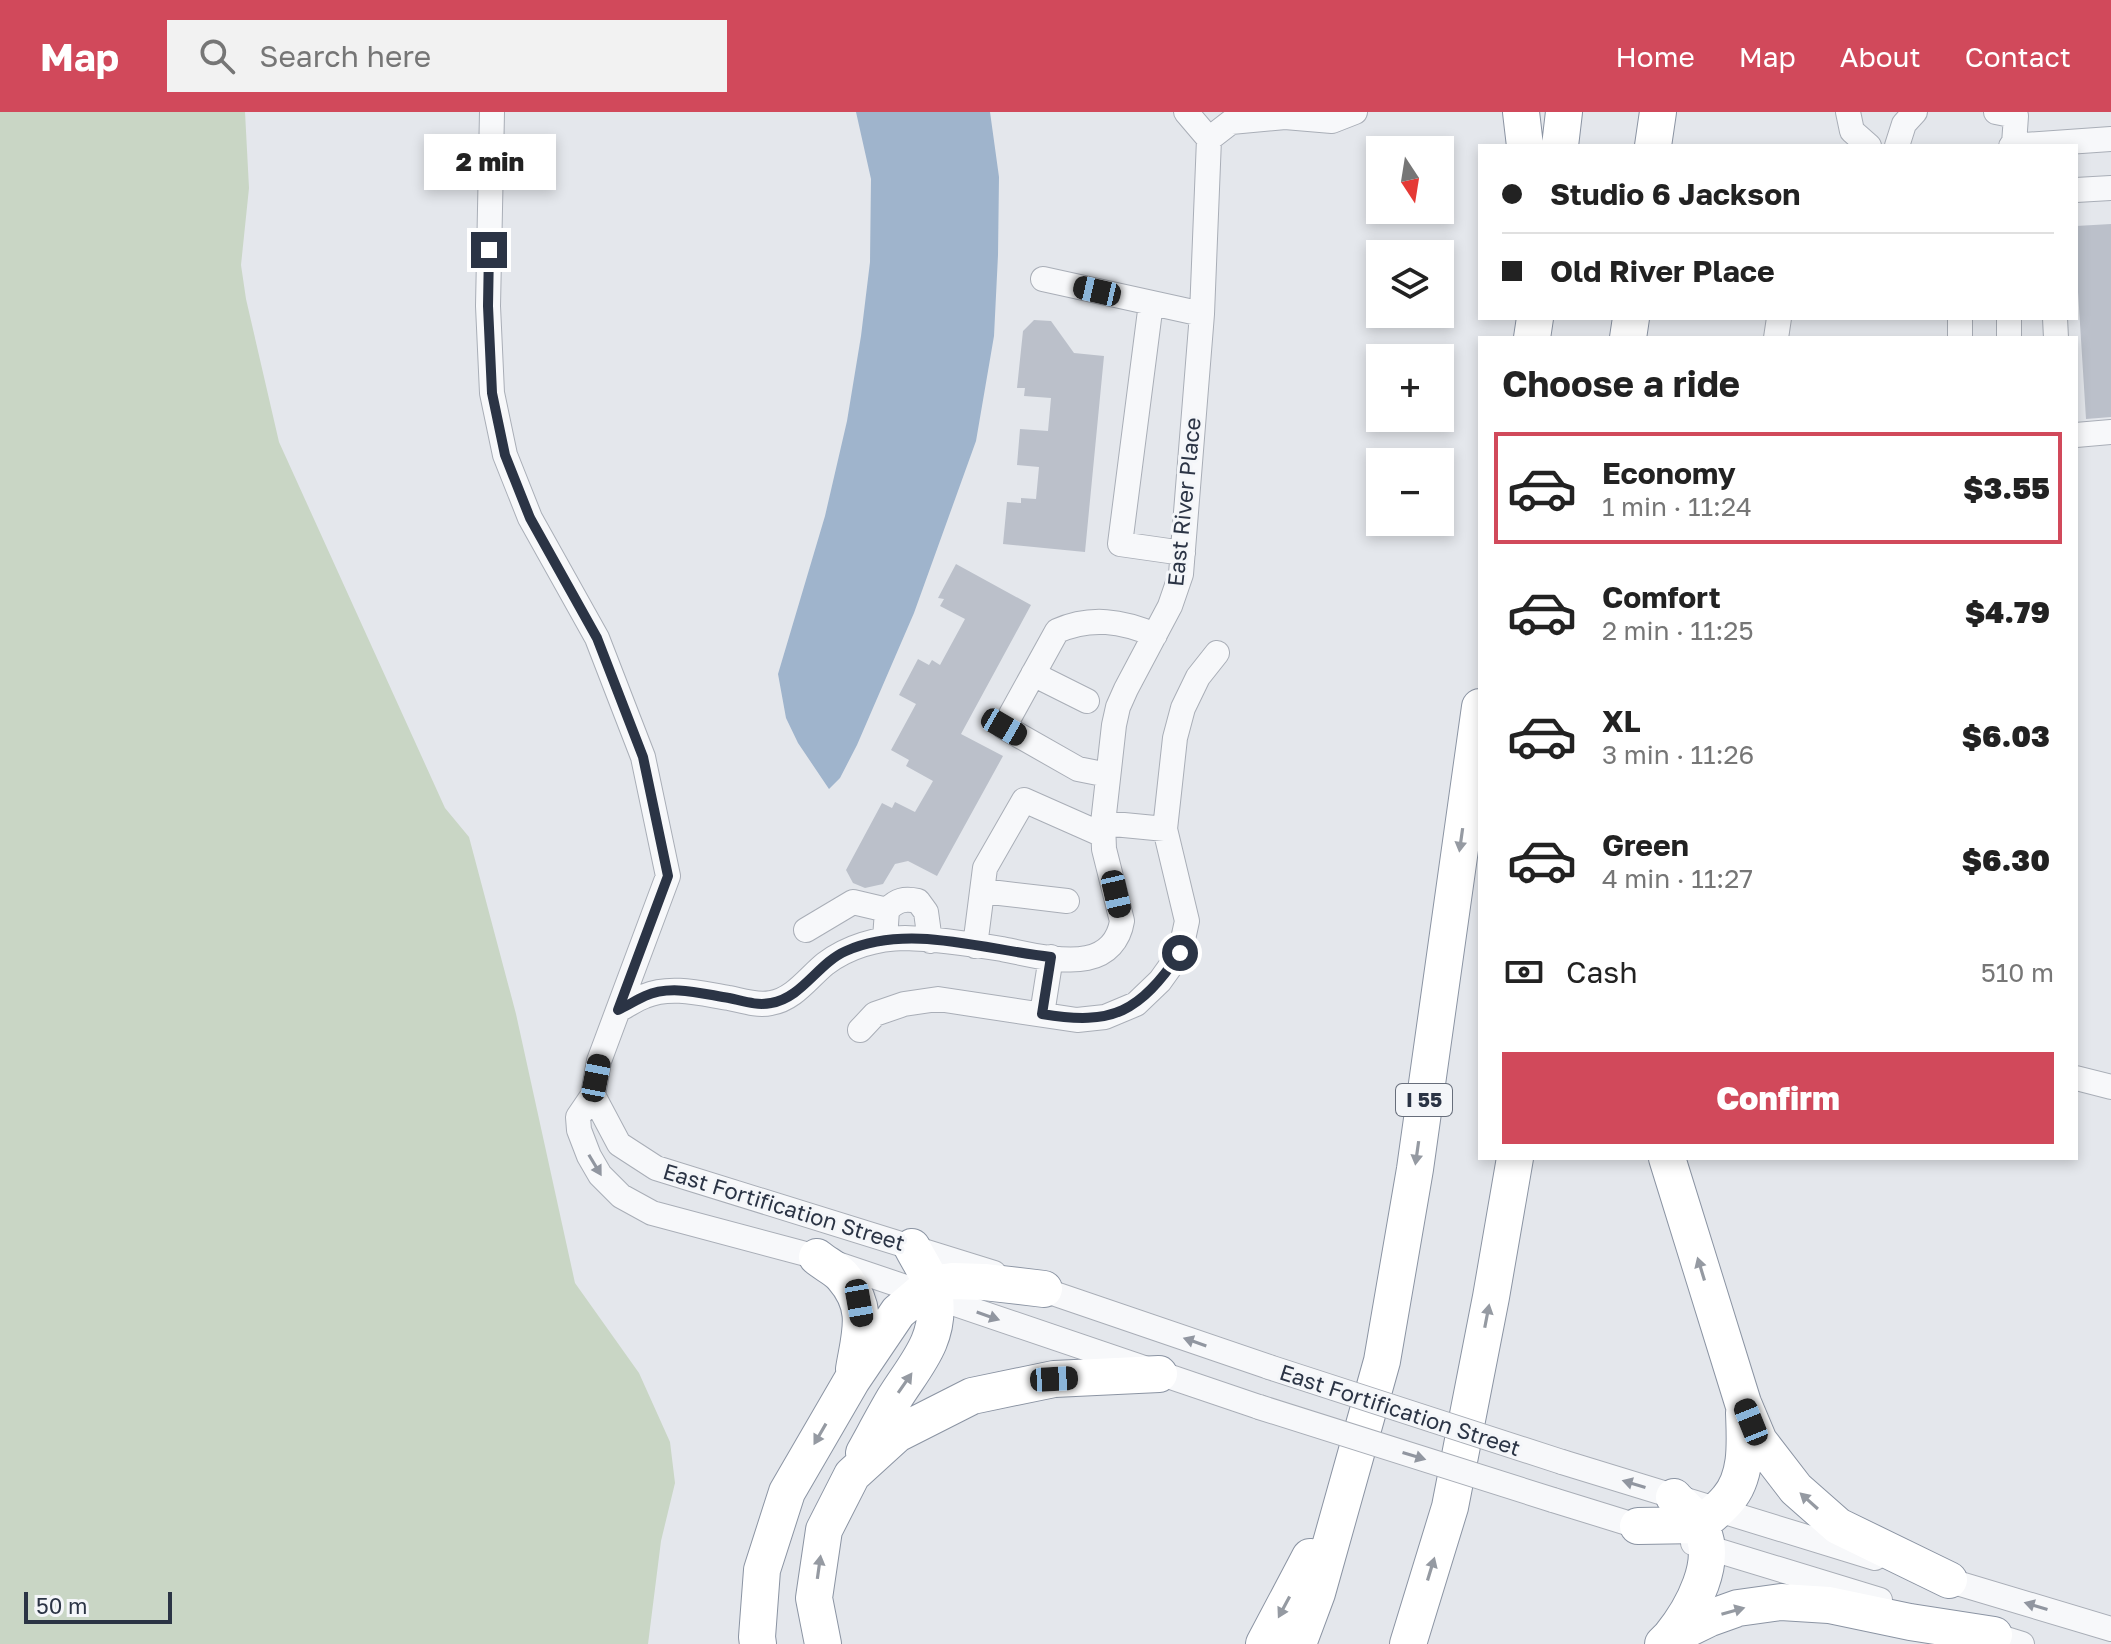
<!DOCTYPE html>
<html lang="en">
<head>
<meta charset="utf-8">
<style>
  body { margin:0; font-family:"Golos Text",sans-serif; background:#f2f2f2; color:#222; height:100vh; display:flex; flex-direction:column; font-size:30px; white-space:nowrap }
  * { box-sizing:border-box; margin:0 }
  p { font-size:26px; color:#767676 }
  .icon { flex:none; width:44px; height:44px; fill:none; stroke:currentColor; stroke-width:2; stroke-linecap:round; stroke-linejoin:round }
  .map { position:relative; flex:1; overflow:hidden }
  .sheet { position:absolute; left:1478px; top:224px; width:600px; height:824px; display:flex; flex-direction:column; background:#fff; border-radius:0px; box-shadow:0 4px 12px #0003 }
  .sheet>* { flex:none }
  .banner { position:absolute; left:1478px; top:32px; width:600px; height:176px; border-radius:0px; box-shadow:0 4px 12px #0003; display:grid; align-content:center; height:176px; padding:0 24px; background:#fff }
  .needle { width:52px; rotate:168deg }
  .buttons { position:absolute; left:1366px; top:24px; display:grid; gap:16px }
  .buttons a { display:grid; place-items:center; width:88px; height:88px; border-radius:0px; background:#fff; box-shadow:0 4px 12px #0003; font-size:40px }
  .scale { position:absolute; left:24px; bottom:20px; width:148px; box-sizing:border-box; padding-left:8px; border:4px solid #2b3445; border-top:0; font-size:22px; line-height:28px; white-space:nowrap; color:#2b3445; -webkit-text-stroke:6px #f4f6f9; paint-order:stroke }
  .end { position:absolute; width:36px; height:36px; margin:-18px; border:10px solid #2b3445; background:#fff; box-shadow:0 0 0 4px #fff }
  .from { border-radius:50% }
  .bubble { position:absolute; height:56px; border-radius:0px; background:#fff; box-shadow:0 4px 12px #0003; font-size:26px; font-weight:800; line-height:56px; text-align:center }
  .car { position:absolute; width:24px; height:48px; margin:-24px -12px; border-radius:10px; box-shadow:0 0 6px 2px #0007; background:linear-gradient(#222 24%,#8ab4d8 0 40%,#222 0 76%,#8ab4d8 0 86%,#222 0) }
  .banner b { display:flex; align-items:center; gap:28px; height:76px; font-size:30px }
  .banner b+b { border-top:2px solid #e0e0e0 }
  .banner i { width:20px; height:20px; background:#222 }
  ul { padding:0; list-style:none }
  li { display:flex; align-items:center; gap:24px; height:112px; margin:0 16px 12px; padding:0 8px; border:4px solid transparent; border-radius:0px }
  li div { flex:1 }
  li b { display:block; font-size:30px }
  li em { font-style:normal; font-weight:800 }
  li.current { border-color:#d1495b }
  li>.icon { width:72px; height:72px; stroke-width:1.5 }
  h2 { padding:0 24px; font-size:36px; line-height:96px }
  .pay { display:flex; align-items:center; gap:20px; height:88px; padding:0 24px; font-size:30px }
  .pay p { margin-inline-start:auto }
  .cta { display:flex; gap:16px; margin-top:auto; padding:16px 24px }
  .cta a { flex:1; height:92px; border-radius:0px; background:#d1495b; color:#fff; font-size:32px; font-weight:800; line-height:92px; text-align:center }
  header { display:flex; align-items:center; gap:48px; box-sizing:border-box; height:112px; padding:0 40px; background:#d1495b; color:#fff }
  header strong { font-size:38px }
  nav { display:flex; gap:44px; margin-inline-start:auto; font-size:28px }
  .search { width:560px; height:72px; background:#f2f2f2; display:flex; align-items:center; gap:20px; box-sizing:border-box; padding:0 28px; border-radius:0px; color:#767676; font-size:30px }
  .map>svg:first-child { display:block }
  .green { fill:#c9d6c5 }
  .water { fill:#9fb4cc }
  .building { fill:#bbc0ca }
  .lines { fill:none; stroke-linecap:round; stroke-linejoin:round }
  .minor-casing { stroke:#a9aeb7; stroke-width:26 }
  .highway-casing { stroke:#8b94a3; stroke-width:38 }
  .minor { stroke:#f7f8fa; stroke-width:24 }
  .highway { stroke:#fff; stroke-width:36 }
  .minor-bridge-casing { stroke:#a9aeb7; stroke-width:26; stroke-linecap:butt }
  .minor-bridge { stroke:#f7f8fa; stroke-width:24 }
  .oneway { fill:#959aa2 }
  .oneway2 { fill:#9196a0 }
  .route { stroke:#2b3445; stroke-width:10 }
  .labels { text-anchor:middle; stroke-width:6; stroke-linejoin:round; paint-order:stroke }
  .shield { fill:#f4f6f9; stroke:#676e7b; stroke-width:2 }
  .shield-label { font-size:20px; font-weight:bold; fill:#2b3445 }
  .street-label { font-size:22px; fill:#2b3445; stroke:#f4f6f9 }
</style>
</head>
<body>
<header>
<strong>Map</strong>
<div class="search"><svg class="icon" aria-label="search" viewBox="0 0 24 24"><circle cx="10" cy="10" r="6"/><path d="M15 15l6 6"/></svg>Search here</div>
<nav><a>Home</a><a>Map</a><a>About</a><a>Contact</a></nav>
</header>
<div class="map">
<svg width="2111" height="1532" viewBox="0 0 2111 1532">
  <rect width="100%" height="100%" fill="#e4e7ec"/>
  <!-- green -->
  <path class="green" d="M0,0H245L249,76L241,153L246,187L279,330L445,696L469,725L516,902L575,1171L639,1261L670,1330L675,1371L661,1429L648,1532H0Z"/>
  <!-- water -->
  <path class="water" d="M856,0H990L999,65L998,143L994,224L976,329L914,501L857,633L840,666L829,677L798,631L786,606L778,562L825,404L847,309L861,224L870,150L871,67Z"/>
  <!-- building -->
  <path class="building" d="M2111,112V305L2086,307L2076,148V114Z
    M1034,208L1051,209L1074,241L1104,244L1085,440L1003,432L1007,390L1021,391V386L1036,387L1039,355L1017,353L1020,317L1048,319L1051,286L1024,284L1025,276H1017L1023,219Z
    M956,452L1031,493L961,622L1003,644L937,764L908,749L895,752L883,772L865,776L853,771L846,758L882,691L892,696L895,690L915,700L933,669L906,654L909,648L891,638L916,592L899,583L918,547L929,553L932,548L940,553L965,507L940,494L944,487L938,486Z"/>
  <g class="lines">
    <!-- minor casing -->
    <g class="minor-casing">
      <path id="minor" d="M492,0L488,194L492,281L505,343L530,406L597,526L643,645L668,764L599,949L593,983L578,1005L579,1018L589,1044L600,1063L621,1084L652,1101L817,1145L1259,1295
        M1186,0L1209,27L1231,10L1285,5L1332,9L1355,0
        M1848,0L1852,19L1869,34
        M1996,0L2016,4L2014,32
        M1897,34L1904,12L1915,0
        M2011,34L2111,27
        M2076,78L2111,76
        M1043,167L1202,202
        M1151,191L1120,432L1183,441
        M1960,206V226
        M2009,206V226
        M2055,206L2056,226
        M1776,226L1779,206
        M2076,323L2111,320
        M1033,562L1087,589
        M1108,663L1078,657L1004,615L1057,519C1091,504 1122,509 1155,523
        M1103,711L1165,717
        M982,779L1067,789
        M806,818L853,790L887,798
        M885,827L887,798C897,788 904,786 918,789L926,800L930,829
        M975,834L985,756L1024,688L1103,723
        M618,898C627,894 636,887 645,884C671,873 703,882 729,886C743,889 757,894 771,891C794,887 808,866 825,852C847,835 877,826 905,826C937,827 971,832 1002,837C1027,842 1062,851 1087,846C1107,842 1119,828 1122,809L1104,737L1103,711L1114,613L1118,595L1126,577L1170,494L1181,462L1202,202L1209,27
        M1042,902L1051,845
        M860,918L875,902L904,892L938,887L1077,908L1105,905L1136,892L1160,869L1180,841L1187,809L1165,717L1175,626L1183,596L1198,565L1217,541
        M2076,966L2111,975
        M593,983L619,1032L656,1056L994,1161
        M1029,1173L1269,1255
        M1562,1350L1875,1446
        M1553,1388L1650,1418
        M1693,1431L1880,1488
        M1937,1465L2111,1517
        M1980,1519L2022,1532"/>
    </g>
    <!-- highway casing -->
    <g class="highway-casing">
      <path id="highway" d="M1521,0L1525,34
        M1560,34L1564,0
        M1653,34L1658,0
        M1532,226L1535,206
        M1628,226L1631,206
        M1667,1046L1743,1291L1759,1329L1796,1377L1838,1414L1949,1468
        M817,1145C825,1152 837,1157 843,1165C870,1196 860,1221 854,1257
        M864,1341C874,1323 884,1304 894,1287C915,1253 940,1229 935,1186C933,1168 920,1151 912,1135
        M1638,1414L1700,1413C1709,1405 1720,1397 1728,1387C1748,1364 1745,1329 1744,1301
        M1670,1525C1692,1498 1720,1448 1700,1414C1694,1403 1682,1394 1674,1385
        M758,1532L757,1525L762,1458L787,1380L852,1268L898,1200L931,1172L952,1169L984,1170L1044,1177
        M823,1532L814,1486L824,1418L852,1363L897,1322L972,1284L1054,1267L1159,1262
        M1264,1532L1310,1445
        M1298,1532L1317,1481L1382,1249L1415,1057L1480,595
        M1408,1532L1450,1395L1491,1185L1515,1046
        M1663,1532L1669,1526L1710,1506L1738,1496L1781,1490L1829,1493L1910,1510L1994,1523"/>
    </g>
    <!-- minor -->
    <use href="#minor" class="minor"/>
    <!-- highway -->
    <use href="#highway" class="highway"/>
    <!-- minor-bridge casing -->
    <g class="minor-bridge-casing">
      <path id="minor-bridge" d="M1269,1255L1562,1350
        M1259,1295L1553,1388"/>
    </g>
    <!-- minor-bridge -->
    <use href="#minor-bridge" class="minor-bridge"/>
  </g>
  <!-- one-way arrows -->
  <defs><path id="oneway-solid" d="M-6-.8H1V-3.2L6.5 0L1 3.2V.8H-6Z" transform="scale(2)"/></defs>
  <g class="oneway">
    <use href="#oneway-solid" transform="translate(1461 728) rotate(98)"/>
    <use href="#oneway-solid" transform="translate(1417 1041) rotate(98)"/>
    <use href="#oneway-solid" transform="translate(1701 1157) rotate(-107)"/>
    <use href="#oneway-solid" transform="translate(1487 1204) rotate(-79)"/>
    <use href="#oneway-solid" transform="translate(905 1271) rotate(-55)"/>
    <use href="#oneway-solid" transform="translate(820 1322) rotate(120)"/>
    <use href="#oneway-solid" transform="translate(1809 1389) rotate(-138)"/>
    <use href="#oneway-solid" transform="translate(819 1455) rotate(-82)"/>
    <use href="#oneway-solid" transform="translate(1431 1457) rotate(-73)"/>
    <use href="#oneway-solid" transform="translate(1284 1495) rotate(118)"/>
    <use href="#oneway-solid" transform="translate(1733 1499) rotate(-16)"/>
  </g>
  <g class="oneway2">
    <use href="#oneway-solid" transform="translate(595 1053) rotate(59)"/>
    <use href="#oneway-solid" transform="translate(988 1204) rotate(19)"/>
    <use href="#oneway-solid" transform="translate(1195 1230) rotate(-161)"/>
    <use href="#oneway-solid" transform="translate(1414 1344) rotate(17)"/>
    <use href="#oneway-solid" transform="translate(1634 1372) rotate(-163)"/>
    <use href="#oneway-solid" transform="translate(2036 1494) rotate(-163)"/>
  </g>
  <g class="lines">
    <!-- route -->
    <path class="route" d="M489,138L488,194L492,281L505,343L530,406L597,526L643,645L668,764L618,898C627,894 636,888 645,884C671,872 703,882 729,886C743,889 757,894 771,891C802,886 818,851 846,839C909,811 985,838 1051,845L1042,902C1114,914 1139,900 1180,841"/>
  </g>
  <g class="labels">
    <!-- shield labels -->
    <rect class="shield" x="1396" y="972" width="56" height="32" rx="6"/>
    <g class="shield-label">
      <text x="1424" y="995">I 55</text>
    </g>
    <!-- street labels -->
    <g class="street-label">
      <text transform="translate(1184 390) rotate(-84)" y="8">East River Place</text>
      <text transform="translate(784 1095) rotate(17)" y="8">East Fortification Street</text>
      <text transform="translate(1400 1298) rotate(18)" y="8">East Fortification Street</text>
    </g>
  </g>
</svg>
<div class="buttons">
<a><svg class="needle" viewBox="-14 -14 28 28"><path d="M0-13l5 13h-10z" fill="#e53935"/><path d="M0 13l5-13h-10z" fill="#767676"/></svg></a>
<a><svg class="icon" aria-label="layers" viewBox="0 0 24 24"><path d="M12 4l9 5-9 5-9-5zM3 14l9 5 9-5"/></svg></a>
<a>+</a>
<a>−</a>
</div>
<div class="scale">50 m</div>
<i class="end from" style="left:1180px;top:841px"></i>
<i class="end" style="left:489px;top:138px"></i>
<div class="bubble" style="left:424px;top:22px;width:132px">2 min</div>
<i class="car" style="left:1097px;top:179px;rotate:283deg"></i>
<i class="car" style="left:1004px;top:615px;rotate:120deg"></i>
<i class="car" style="left:1116px;top:782px;rotate:167deg"></i>
<i class="car" style="left:596px;top:966px;rotate:11deg"></i>
<i class="car" style="left:859px;top:1191px;rotate:170deg"></i>
<i class="car" style="left:1054px;top:1267px;rotate:87deg"></i>
<i class="car" style="left:1751px;top:1310px;rotate:338deg"></i>
<div class="banner">
<b><i class="from"></i>Studio 6 Jackson</b>
<b><i></i>Old River Place</b>
</div>
<section class="sheet">
<h2>Choose a ride</h2>
<ul>
<li class="current"><svg class="icon" aria-label="car" viewBox="0 0 24 24"><path d="M5 17H2v-5l4-1 3-4h7l3 4 3 1v5h-3M9 17h6M6 11h13"/><circle cx="7" cy="17" r="2"/><circle cx="17" cy="17" r="2"/></svg><div><b>Economy</b><p>1 min · 11:24</p></div><em>$3.55</em></li>
<li><svg class="icon" aria-label="car" viewBox="0 0 24 24"><path d="M5 17H2v-5l4-1 3-4h7l3 4 3 1v5h-3M9 17h6M6 11h13"/><circle cx="7" cy="17" r="2"/><circle cx="17" cy="17" r="2"/></svg><div><b>Comfort</b><p>2 min · 11:25</p></div><em>$4.79</em></li>
<li><svg class="icon" aria-label="car" viewBox="0 0 24 24"><path d="M5 17H2v-5l4-1 3-4h7l3 4 3 1v5h-3M9 17h6M6 11h13"/><circle cx="7" cy="17" r="2"/><circle cx="17" cy="17" r="2"/></svg><div><b>XL</b><p>3 min · 11:26</p></div><em>$6.03</em></li>
<li><svg class="icon" aria-label="car" viewBox="0 0 24 24"><path d="M5 17H2v-5l4-1 3-4h7l3 4 3 1v5h-3M9 17h6M6 11h13"/><circle cx="7" cy="17" r="2"/><circle cx="17" cy="17" r="2"/></svg><div><b>Green</b><p>4 min · 11:27</p></div><em>$6.30</em></li>
</ul>
<div class="pay"><svg class="icon" aria-label="cash" viewBox="0 0 24 24"><path d="M3 7h18v10H3z"/><circle cx="12" cy="12" r="2"/></svg>Cash<p>510 m</p></div>
<div class="cta"><a>Confirm</a></div>
</section>
</div>
</body>
</html>
